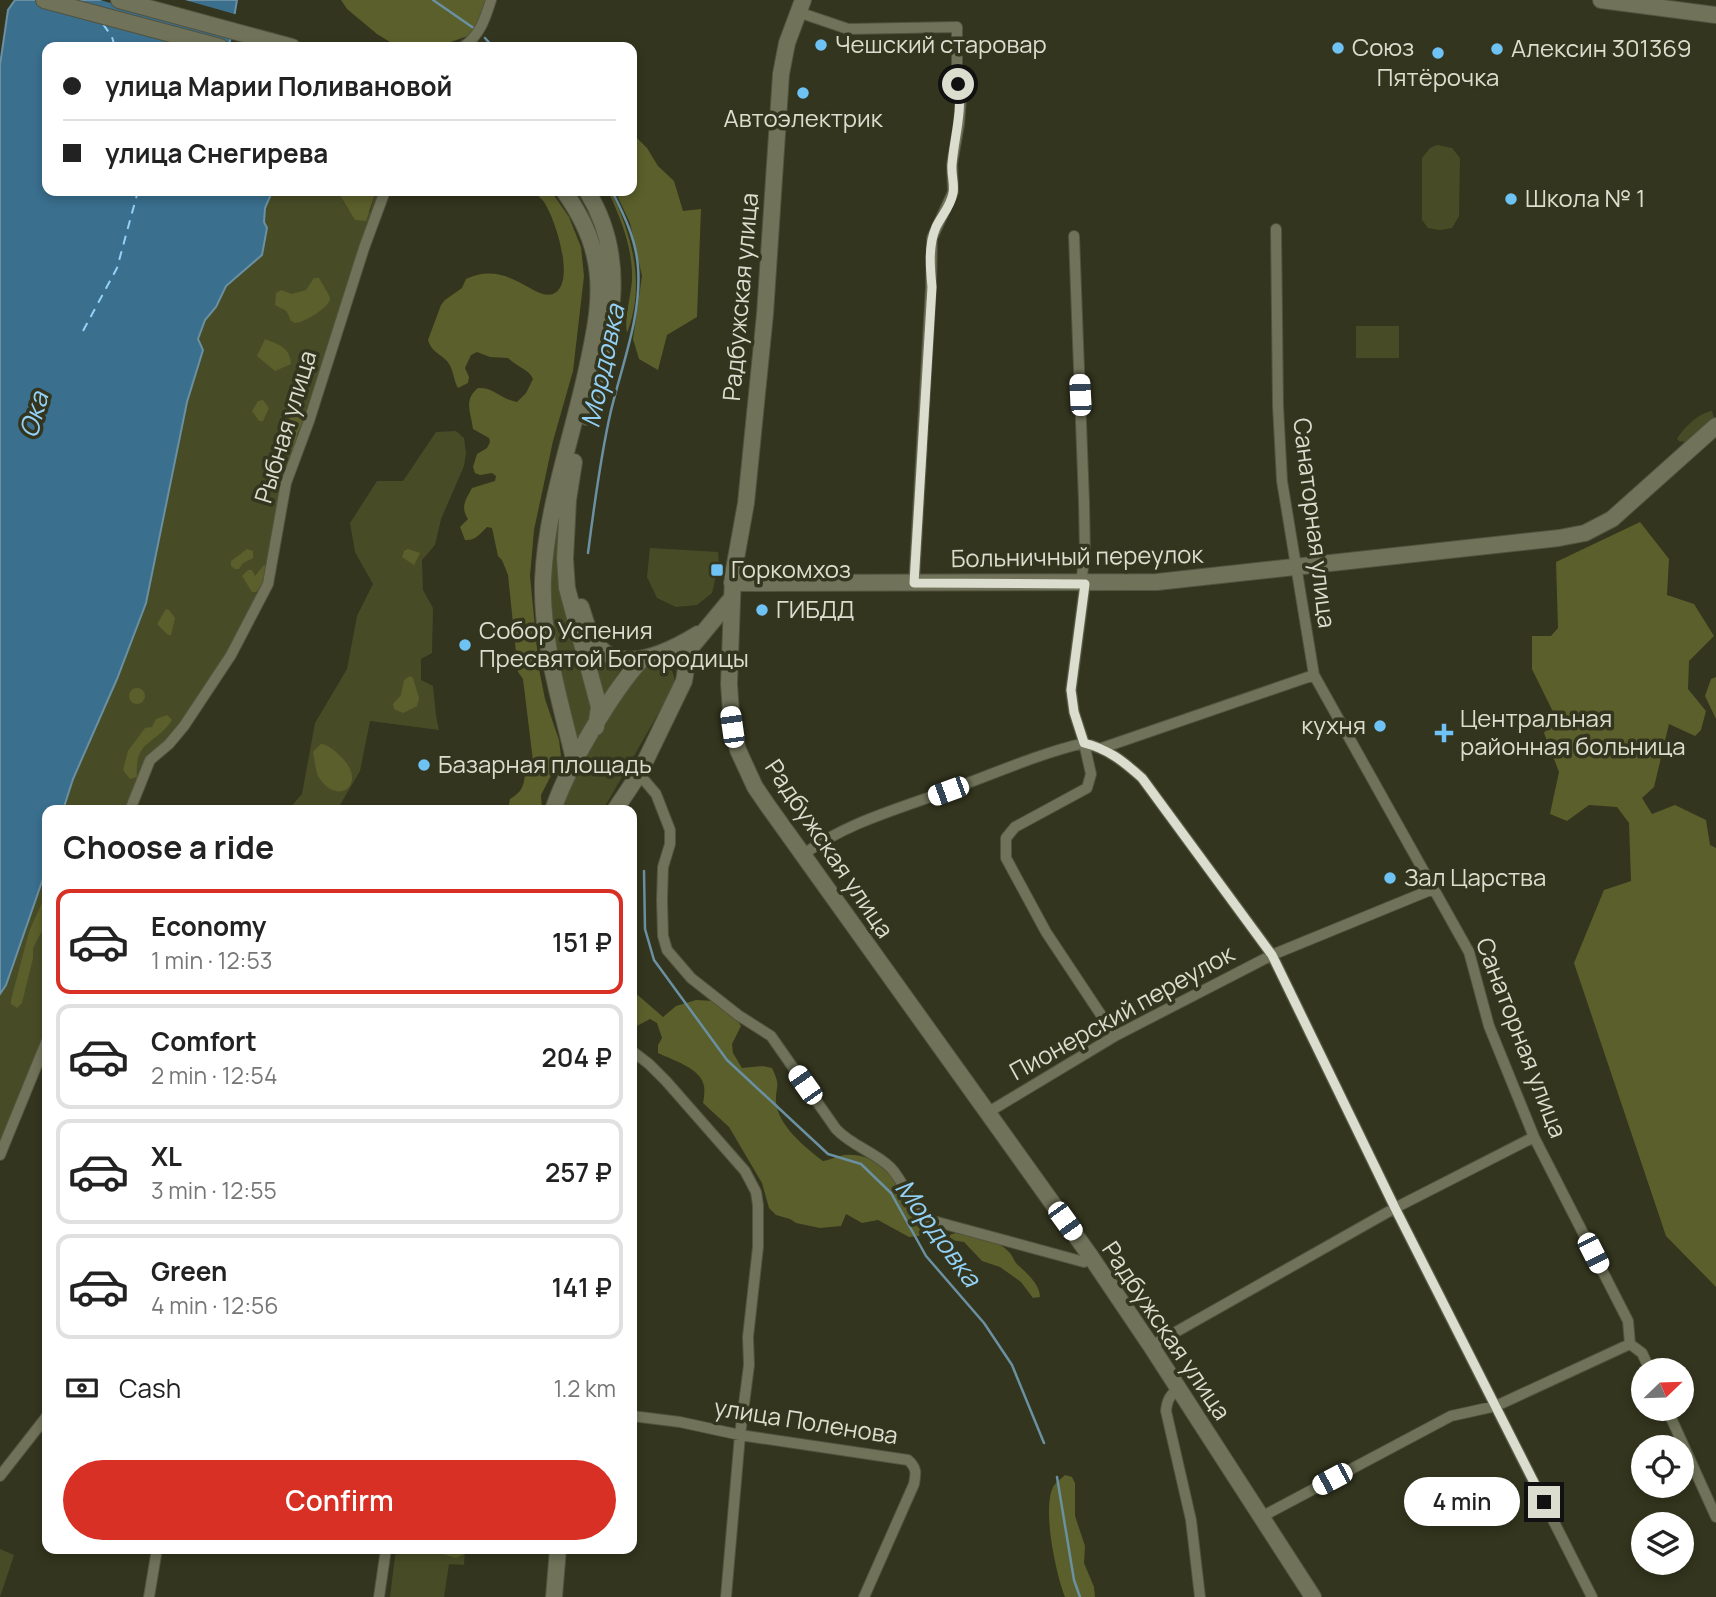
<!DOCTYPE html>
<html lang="en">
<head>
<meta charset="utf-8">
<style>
  body { margin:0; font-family:Manrope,sans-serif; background:#f2f2f2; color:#222; height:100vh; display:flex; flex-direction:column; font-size:26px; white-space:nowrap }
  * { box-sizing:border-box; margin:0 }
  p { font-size:23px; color:#767676 }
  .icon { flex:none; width:38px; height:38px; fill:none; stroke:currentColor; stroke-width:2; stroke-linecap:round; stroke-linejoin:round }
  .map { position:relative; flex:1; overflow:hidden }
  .details { position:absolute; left:42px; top:805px; width:595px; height:749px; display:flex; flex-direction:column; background:#fff; border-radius:14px; box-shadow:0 4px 10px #0003 }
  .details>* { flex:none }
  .hud { position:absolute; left:42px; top:42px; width:595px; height:154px; border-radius:14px; box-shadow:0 4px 10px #0003; display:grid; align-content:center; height:154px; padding:0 21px; background:#fff }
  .needle { width:46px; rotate:67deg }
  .tools { position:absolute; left:1631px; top:1358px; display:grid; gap:14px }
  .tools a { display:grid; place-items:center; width:63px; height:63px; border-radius:50%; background:#fff; box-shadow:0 4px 10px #0003; font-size:35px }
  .end { position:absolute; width:32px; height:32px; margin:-16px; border:9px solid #dbddcf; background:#111; box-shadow:0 0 0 4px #111 }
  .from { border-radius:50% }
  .bubble { position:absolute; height:49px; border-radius:24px; background:#fff; box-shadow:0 4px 10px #0003; font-size:23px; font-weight:600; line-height:49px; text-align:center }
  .car { position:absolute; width:21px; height:42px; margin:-21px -10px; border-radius:9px; box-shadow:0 0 5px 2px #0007; background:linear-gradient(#fff 24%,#345 0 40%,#fff 0 76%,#345 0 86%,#fff 0) }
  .hud b { display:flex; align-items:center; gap:24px; height:66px; font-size:26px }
  .hud b+b { border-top:2px solid #e0e0e0 }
  .hud i { width:18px; height:18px; background:#222 }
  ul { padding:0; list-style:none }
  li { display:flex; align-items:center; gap:21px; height:105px; margin:0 14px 10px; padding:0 7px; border:4px solid #e0e0e0; border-radius:14px }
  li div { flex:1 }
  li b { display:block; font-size:26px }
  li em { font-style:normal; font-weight:600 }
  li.active { border-color:#d93025 }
  li>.icon { width:63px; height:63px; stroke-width:1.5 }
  h2 { padding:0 21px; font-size:32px; line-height:84px }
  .pay { display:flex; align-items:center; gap:18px; height:77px; padding:0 21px; font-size:26px }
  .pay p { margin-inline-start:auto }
  .primary-button { display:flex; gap:14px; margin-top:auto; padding:14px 21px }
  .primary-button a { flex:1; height:80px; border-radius:42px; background:#d93025; color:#fff; font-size:28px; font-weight:600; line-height:80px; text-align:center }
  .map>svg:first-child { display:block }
  .green { fill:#484c26 }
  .forest { fill:#5b5f2b }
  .water { fill:#3a6f8e; stroke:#6a90a2; stroke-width:2 }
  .pier { fill:#33351e }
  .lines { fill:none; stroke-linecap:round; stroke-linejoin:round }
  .stream { stroke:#6a90a2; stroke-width:2.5 }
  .ferry { stroke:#93d1f8; stroke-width:2; stroke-dasharray:9 7; stroke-linecap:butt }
  .street-casing { stroke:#51533e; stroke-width:12 }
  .secondary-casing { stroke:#51533e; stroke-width:18 }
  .street { stroke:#707359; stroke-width:10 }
  .secondary { stroke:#707359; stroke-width:16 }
  .route { stroke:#dbddcf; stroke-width:9 }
  .poi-dot { fill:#6fc2f4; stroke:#33351e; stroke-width:2.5 }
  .labels { text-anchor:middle; stroke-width:7; stroke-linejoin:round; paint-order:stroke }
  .poi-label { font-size:24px; fill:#dbddcf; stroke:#33351e; text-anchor:start }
  .street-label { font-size:24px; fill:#dbddcf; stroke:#33351e }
  .water-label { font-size:26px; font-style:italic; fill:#93d1f8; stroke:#33351e }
</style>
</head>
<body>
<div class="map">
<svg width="1716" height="1597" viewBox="0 0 1716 1597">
  <rect width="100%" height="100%" fill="#33351e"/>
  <!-- green -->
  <path class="green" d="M1437,145L1452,148L1460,158L1459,216L1452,228L1440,230L1428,228L1422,220V158L1430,148Z
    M272,191H337L349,211L370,212L376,191H389L366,249L289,481L275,565L234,657L153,761L134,810H63L73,779L117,679L146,603L187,402L203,350L198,339L205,320L216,307L226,286L264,222L265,208Z
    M1356,326H1399V358H1356Z
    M1712,411L1714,418L1686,442L1679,441L1677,439C1684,427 1699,413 1712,411Z
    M456,431L464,438L466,453L464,466L441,519L435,545L422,560L423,590L433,608L432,653L421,659V680L433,686L436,716L439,730L370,721L360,771L337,810H288L302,794L315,723L347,669L357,616L373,584L355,552L350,523L377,481H403L436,432Z
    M558,516L559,548L594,712L578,743C564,689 548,636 549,580C549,559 555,536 558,516Z
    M650,548L718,552L719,563L712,593L697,605L676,607L657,598L647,577Z
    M585,641L624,664L603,697Z
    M658,661C670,666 676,672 674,686L603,810H562L561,801L566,790L639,668Z
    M47,867V1048L0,1161V994L6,985Z
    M0,1549L14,1555L0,1597Z
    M396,1549H465L464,1565L449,1564L444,1597H390Z"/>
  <!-- forest -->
  <path class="forest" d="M341,0H487L484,12L471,35L436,47H398L377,34L347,9Z
    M632,133L647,148L658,166L674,181L683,211L701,209L697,317L667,335L658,370L639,359L633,339L642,276L630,223L615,191H632Z
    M337,191H376L366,221L355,220Z
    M533,191H551L569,217L581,247L584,276L573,371L553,441L534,530L530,576L539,669L545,699L559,740L561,756L541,795L542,810H508L510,799C522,792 524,786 525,773L534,769L523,679L518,672L508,575L502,560L498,556L492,528L487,527C480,534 475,541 465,540L460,527L468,519C460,507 466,499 472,488L495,481L496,476L492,473L480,475L475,473L473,467L477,454L487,448L490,442L489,438L473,429C471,413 463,400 478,388C494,387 502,400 517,402L526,393L533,379C530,370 517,367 508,358L490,357L477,352L471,355L465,368L469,377L468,383L458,388C453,380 454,369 447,361C440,354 431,351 428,340L441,305L445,300L462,288L466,279C508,259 534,301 553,294C577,284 555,218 544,202C541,198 536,194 533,191Z
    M608,191H611C632,236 646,284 627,333C624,318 631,296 632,280C633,248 621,219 608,191Z
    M314,278H319C321,282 329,294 330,298C332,306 302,324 295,323C288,321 290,314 285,310C281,308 278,307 275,305L276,293L281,290L292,294L306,290Z
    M265,339C279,345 290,347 291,364L275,371L257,356Z
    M263,400L269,408L263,421H259L252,411L258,401Z
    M294,410L301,413L304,421L297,434V444L294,449H289C283,439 287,418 294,410Z
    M1640,522L1669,559L1667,595L1694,604L1714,636L1689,661L1688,689L1706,711L1701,730L1695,736L1669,724L1654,787L1642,798L1652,814L1675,805L1706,820L1710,845L1716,848V1287L1666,1236L1574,963L1604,890L1631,881L1629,823L1617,807L1589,805L1567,821L1550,814L1559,772L1544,733L1555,716L1532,669V636H1551L1558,628L1556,562Z
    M247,549L253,551V558L243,563L239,569H235L231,566V561Z
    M408,549L420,553L414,565L402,557L404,551Z
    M264,565L268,567V579L256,592H252L242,576L248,570H252L255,576Z
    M166,609L169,610L175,618L171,635H168L157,624Z
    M410,676L413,678L419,698L417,706L403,713L394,709L393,704L401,695L404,680Z
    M1716,677V719L1705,696L1711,679Z
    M129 696a8 8 0 1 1 16 0a8 8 0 1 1-16 0Z
    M167,715L172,720C156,745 134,739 137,777L130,779L123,770L128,751L145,728L152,727L156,719Z
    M321,744C329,745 334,750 340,756C369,782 339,807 320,779C315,773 315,760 313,752Z
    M47,895V921L33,948V958L22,1003L17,1008L11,1004V1000L29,932L44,898Z
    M632,990L663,1017L676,1006L696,1000L714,1001L737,1019L741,1026L732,1044L733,1053L742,1068L763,1066L772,1068C781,1087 776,1083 776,1101C777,1125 806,1148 823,1161C830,1160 838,1156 844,1155C888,1151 904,1197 923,1227L919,1236L909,1237L878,1220L862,1223L846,1214L841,1226L820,1228L796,1223L790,1219L776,1215L769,1208L762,1183L729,1127L703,1103C704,1098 705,1091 704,1086C701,1068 672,1060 658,1053V1045L662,1038L657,1023L650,1019L635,1027L632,1026Z
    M959,1232C974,1236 999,1240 1010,1253C1014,1258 1014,1262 1019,1266C1028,1274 1040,1285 1040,1297L1033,1298L1021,1282L1000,1267L982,1261L964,1242L951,1240L938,1248L937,1242L940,1238Z
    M1065,1475L1072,1477L1075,1483V1516L1085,1546L1084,1563L1094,1587L1095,1597H1065C1056,1574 1042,1510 1053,1487C1055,1483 1061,1479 1065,1475Z
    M426,1549H466V1553L456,1558Z"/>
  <!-- water -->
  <path class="water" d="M15,0H237L229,47H47V191L272,192L265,208L264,222L267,228L262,255L226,286L216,307L205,320L198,339L203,350L187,402L146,603L117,679L73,779L63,810H47V867L6,985L0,994V65L8,10Z"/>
  <!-- pier -->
  <path class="pier" d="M100,0H185L238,15L234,38Z"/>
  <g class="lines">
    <!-- stream -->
    <path class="stream" d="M433,0L475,29
      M485,38L493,47
      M588,553C594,506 600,460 610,415C621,367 642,316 638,267C636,239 624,215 612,191
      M644,871L645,929L654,960L727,1060L828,1154L861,1164L891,1193L926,1256L984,1323L1012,1365L1044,1443
      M1057,1477L1074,1580L1080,1597"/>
    <!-- ferry -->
    <path class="ferry" d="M103,24L112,37L115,47
      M83,331L117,268L138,191"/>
    <!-- street casing -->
    <g class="street-casing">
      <path id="street" d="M798,12L848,29L957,27V71L961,98L959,124L952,164L953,192L932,238L931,287L914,583
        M463,47C480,35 485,19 491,0
        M1276,229L1278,406L1282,481L1314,675L1469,952L1489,1026L1534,1137L1628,1321L1630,1344L1642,1353L1650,1370
        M1074,236L1084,502L1085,554L1082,575L1085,584L1071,690L1074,712L1084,743C1108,749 1123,761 1142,778L1272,955L1395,1208L1592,1597
        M1102,748L1314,675
        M639,774L656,794L670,830V844L663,867L662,900L663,936L667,950L691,978L738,1015L771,1036L836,1129C852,1146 875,1152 891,1168C905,1183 910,1206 926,1219L1084,1262L1091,1257
        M130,810L150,760L169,744L184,726L231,655L268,584L286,483L309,421L364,248L385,191
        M804,854C847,822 902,808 952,789C996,773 1038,754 1084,743L1091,774L1087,788L1015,827L1006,838V858L1046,932L1115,1036
        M632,1051L649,1064L666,1081L745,1171L756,1192L758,1205V1247L748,1337L749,1365L740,1435L726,1597
        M987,1113L1115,1036L1272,955L1433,889
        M0,1155L47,1040
        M1151,1346L1395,1208L1534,1137
        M1179,1388C1170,1395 1167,1400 1166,1411L1191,1520L1200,1597
        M1667,1409L1716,1517
        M632,1416L680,1422L740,1435L908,1460C917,1468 916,1473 914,1484L864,1597
        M0,1476L47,1416
        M1261,1517L1451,1416L1496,1406L1630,1344
        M149,1597L157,1549
        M379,1597L386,1549"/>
    </g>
    <!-- secondary casing -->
    <g class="secondary-casing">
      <path id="secondary" d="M44,0L220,47
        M119,0L292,47
        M803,0L787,43L781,74L765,314L746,503L733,575L729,684L732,727L738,750L755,787L768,806L1091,1257L1151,1346L1313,1597
        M1601,0L1716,15
        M564,191C578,211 590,233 595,257C604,295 594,336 586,373C571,441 546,510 543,580C541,641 561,704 575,763
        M587,417C607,339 633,266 587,191
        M574,462L568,500L565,559L567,588L599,707L596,727
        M732,583L1157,582L1559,538L1585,533L1612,519L1716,426
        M581,607C585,620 589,635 598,646C624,676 672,650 698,634
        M553,810C567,768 612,691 643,658
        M615,810L639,774L684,681L689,651L693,645L731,599
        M554,1597L558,1549"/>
    </g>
    <!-- street -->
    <use href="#street" class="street"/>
    <!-- secondary -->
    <use href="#secondary" class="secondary"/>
  </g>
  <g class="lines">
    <!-- route -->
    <path class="route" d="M958,84C963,112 954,137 952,165C951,175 955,184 953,193C951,206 942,215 936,227C928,246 930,267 932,287L914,583L1085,584L1071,690L1074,712L1084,743C1108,749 1123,761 1142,778L1272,955L1395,1208L1544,1502"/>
  </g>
  <!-- markers -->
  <g class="poi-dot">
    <circle cx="821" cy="45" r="7"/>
    <circle cx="1338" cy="48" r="7"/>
    <circle cx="1497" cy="49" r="7"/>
    <circle cx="1438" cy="53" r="7"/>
    <circle cx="803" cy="93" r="7"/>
    <circle cx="1511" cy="199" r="7"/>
    <rect x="710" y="563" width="14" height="14" rx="3.5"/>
    <circle cx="762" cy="610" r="7"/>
    <circle cx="465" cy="645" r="7"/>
    <circle cx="1380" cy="726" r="7"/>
    <path d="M1440.5 722.5h7v7h7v7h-7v7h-7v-7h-7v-7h7z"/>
    <circle cx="424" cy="765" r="7"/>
    <circle cx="1390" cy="878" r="7"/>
  </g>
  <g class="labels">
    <!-- poi labels -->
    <g class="poi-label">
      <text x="835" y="53">Чешский старовар</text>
      <text x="1352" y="56">Союз</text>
      <text x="1511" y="57">Алексин 301369</text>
      <text x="1438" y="86" text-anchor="middle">Пятёрочка</text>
      <text x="803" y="127" text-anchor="middle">Автоэлектрик</text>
      <text x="1525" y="207">Школа № 1</text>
      <text x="731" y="578">Горкомхоз</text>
      <text x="776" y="618">ГИБДД</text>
      <text x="479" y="639">Собор Успения<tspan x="479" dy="28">Пресвятой Богородицы</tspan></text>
      <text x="1460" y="727">Центральная<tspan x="1460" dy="28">районная больница</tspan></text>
      <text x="1366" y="734" text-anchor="end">кухня</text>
      <text x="438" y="773">Базарная площадь</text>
      <text x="1404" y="886">Зал Царства</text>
    </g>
    <!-- street labels -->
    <g class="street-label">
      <text transform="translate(741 297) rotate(-85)" y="8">Радбужская улица</text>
      <text transform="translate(286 427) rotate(-73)" y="8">Рыбная улица</text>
      <text transform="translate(1314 523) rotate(83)" y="8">Санаторная улица</text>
      <text transform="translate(1077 557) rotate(-1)" y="8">Больничный переулок</text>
      <text transform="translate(829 849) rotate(56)" y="8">Радбужская улица</text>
      <text transform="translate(1122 1013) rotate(-29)" y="8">Пионерский переулок</text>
      <text transform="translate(1521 1038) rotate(69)" y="8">Санаторная улица</text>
      <text transform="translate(1166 1331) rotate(56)" y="8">Радбужская улица</text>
      <text transform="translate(806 1422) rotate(9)" y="8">улица Поленова</text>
    </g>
    <!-- water labels -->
    <g class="water-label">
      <text transform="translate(603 366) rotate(-78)" y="9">Мордовка</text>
      <text transform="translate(34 415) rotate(-75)" y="9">Ока</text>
      <text transform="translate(938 1233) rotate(54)" y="9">Мордовка</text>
    </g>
  </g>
</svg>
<div class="tools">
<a><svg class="needle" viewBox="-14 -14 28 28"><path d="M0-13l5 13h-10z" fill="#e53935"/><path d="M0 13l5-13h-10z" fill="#767676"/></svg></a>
<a><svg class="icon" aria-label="locate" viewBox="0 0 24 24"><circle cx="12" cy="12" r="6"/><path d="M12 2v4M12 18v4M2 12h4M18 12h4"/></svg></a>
<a><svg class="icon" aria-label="layers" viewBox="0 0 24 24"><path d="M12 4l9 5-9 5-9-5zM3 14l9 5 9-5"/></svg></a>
</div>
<i class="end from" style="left:958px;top:84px"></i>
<i class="end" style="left:1544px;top:1502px"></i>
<div class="bubble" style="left:1404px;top:1477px;width:116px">4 min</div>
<i class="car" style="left:1080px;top:395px;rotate:357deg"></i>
<i class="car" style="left:732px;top:727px;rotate:352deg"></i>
<i class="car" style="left:948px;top:791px;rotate:250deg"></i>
<i class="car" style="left:805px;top:1085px;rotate:325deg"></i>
<i class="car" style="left:1065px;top:1221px;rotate:144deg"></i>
<i class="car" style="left:1593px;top:1253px;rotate:153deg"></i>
<i class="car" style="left:1332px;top:1479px;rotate:242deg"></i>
<div class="hud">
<b><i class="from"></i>улица Марии Поливановой</b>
<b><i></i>улица Снегирева</b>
</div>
<section class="details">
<h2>Choose a ride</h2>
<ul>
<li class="active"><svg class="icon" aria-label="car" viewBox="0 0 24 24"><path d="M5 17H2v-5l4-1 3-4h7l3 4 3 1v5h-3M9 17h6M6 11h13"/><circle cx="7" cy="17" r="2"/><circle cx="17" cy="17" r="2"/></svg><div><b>Economy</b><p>1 min · 12:53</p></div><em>151 ₽</em></li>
<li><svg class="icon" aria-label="car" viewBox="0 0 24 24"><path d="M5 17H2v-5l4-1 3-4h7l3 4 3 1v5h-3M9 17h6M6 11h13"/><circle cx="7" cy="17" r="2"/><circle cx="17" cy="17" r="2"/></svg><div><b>Comfort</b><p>2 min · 12:54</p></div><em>204 ₽</em></li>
<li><svg class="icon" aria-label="car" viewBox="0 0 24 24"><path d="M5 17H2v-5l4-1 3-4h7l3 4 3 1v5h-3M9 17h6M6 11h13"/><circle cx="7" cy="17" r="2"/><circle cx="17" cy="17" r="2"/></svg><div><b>XL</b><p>3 min · 12:55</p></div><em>257 ₽</em></li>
<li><svg class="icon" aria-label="car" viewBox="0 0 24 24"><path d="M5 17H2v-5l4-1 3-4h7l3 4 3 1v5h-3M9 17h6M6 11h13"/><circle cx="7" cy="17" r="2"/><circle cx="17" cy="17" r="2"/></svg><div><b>Green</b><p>4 min · 12:56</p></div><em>141 ₽</em></li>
</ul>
<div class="pay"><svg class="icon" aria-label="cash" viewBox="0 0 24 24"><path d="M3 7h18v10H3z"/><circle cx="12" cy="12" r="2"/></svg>Cash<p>1.2 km</p></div>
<div class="primary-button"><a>Confirm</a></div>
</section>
</div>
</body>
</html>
